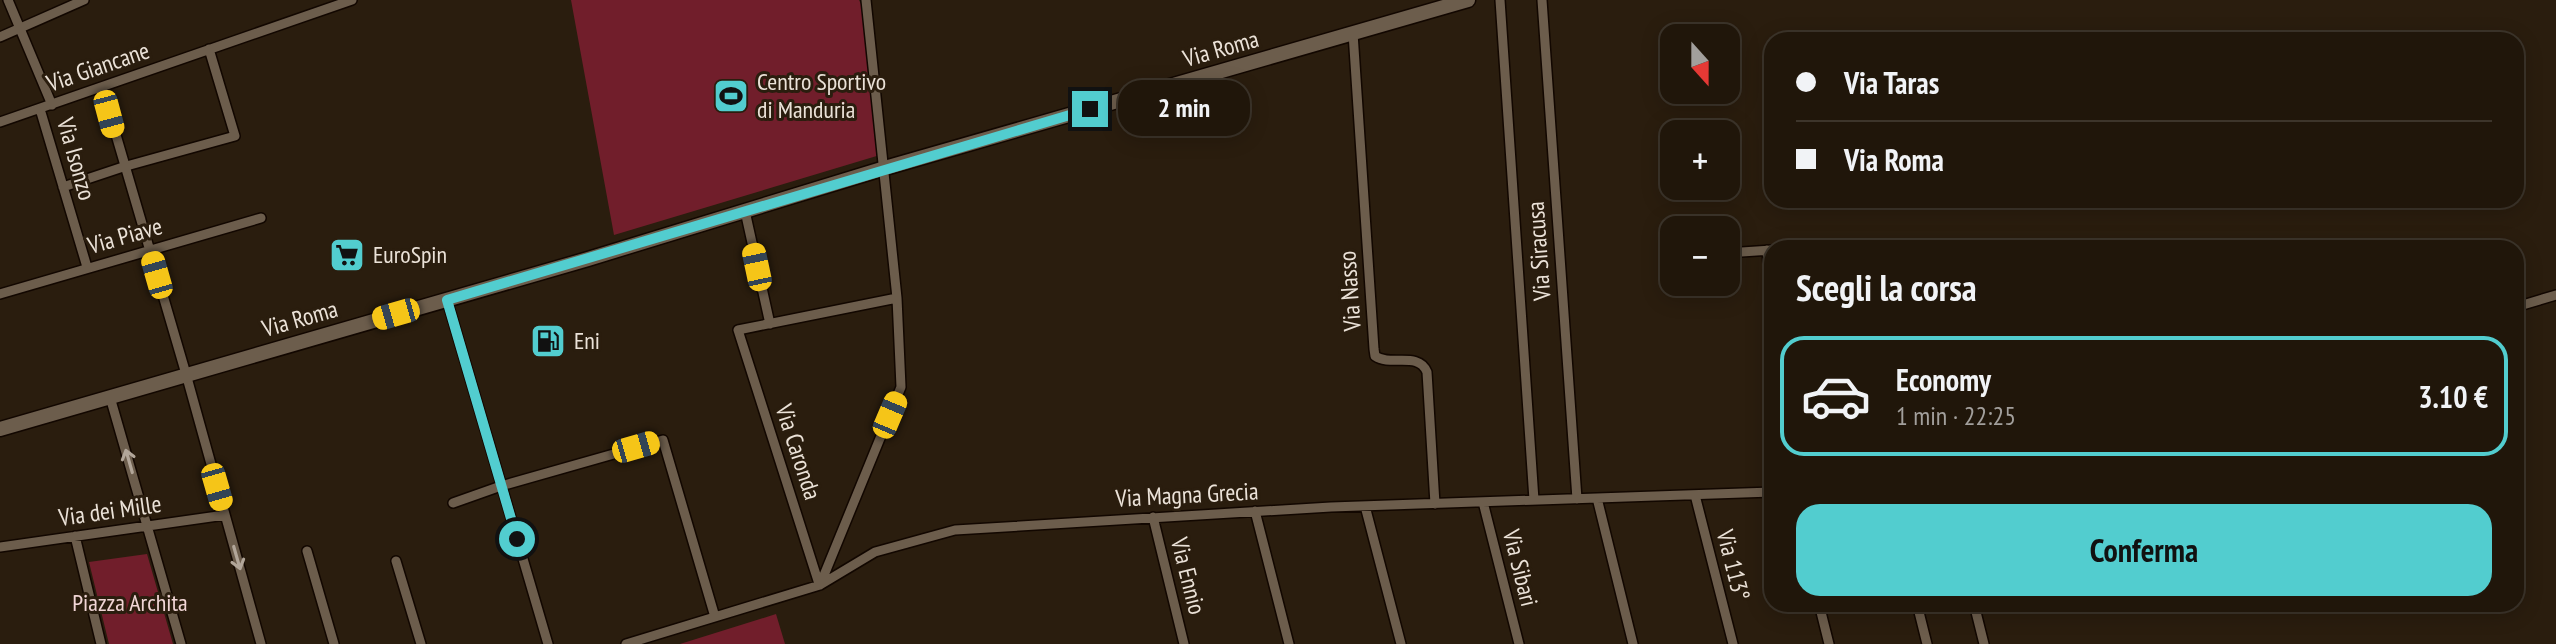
<!DOCTYPE html>
<html lang="it">
<head>
<meta charset="utf-8">
<style>
  body { margin:0; font-family:"PT Sans Narrow",sans-serif; background:#281f13; color:#f1f3f6; height:100vh; display:flex; flex-direction:column; font-size:30px; white-space:nowrap }
  * { box-sizing:border-box; margin:0 }
  p { font-size:26px; color:#a29f9c }
  .icon { flex:none; width:44px; height:44px; fill:none; stroke:currentColor; stroke-width:2; stroke-linecap:round; stroke-linejoin:round }
  .map { position:relative; flex:1; overflow:hidden }
  .sheet { position:absolute; left:1764px; top:240px; width:760px; height:372px; display:flex; flex-direction:column; background:#20160a; border-radius:24px; box-shadow:0 4px 20px #0003,0 0 0 2px #3d352b }
  .sheet>* { flex:none }
  .banner { position:absolute; left:1764px; top:32px; width:760px; height:176px; border-radius:24px; box-shadow:0 4px 20px #0003,0 0 0 2px #3d352b; display:grid; align-content:center; height:176px; padding:0 32px; background:#20160a }
  .needle { width:52px; rotate:159deg }
  .controls { position:absolute; left:1660px; top:24px; display:grid; gap:16px }
  .controls a { display:grid; place-items:center; width:80px; height:80px; border-radius:16px; background:#20160a; box-shadow:0 4px 20px #0003,0 0 0 2px #3d352b; font-size:40px }
  .end { position:absolute; width:36px; height:36px; margin:-18px; border:10px solid #52cdcf; background:#111; box-shadow:0 0 0 4px #111 }
  .from { border-radius:50% }
  .bubble { position:absolute; height:56px; border-radius:24px; background:#20160a; box-shadow:0 4px 20px #0003,0 0 0 2px #3d352b; font-size:26px; font-weight:800; line-height:56px; text-align:center }
  .car { position:absolute; width:24px; height:48px; margin:-24px -12px; border-radius:10px; box-shadow:0 0 6px 2px #0007; background:linear-gradient(#f5c518 24%,#345 0 40%,#f5c518 0 76%,#345 0 86%,#f5c518 0) }
  .banner b { display:flex; align-items:center; gap:28px; height:76px; font-size:30px }
  .banner b+b { border-top:2px solid #3d352b }
  .banner i { width:20px; height:20px; background:#f1f3f6 }
  ul { padding:0; list-style:none }
  li { display:flex; align-items:center; gap:24px; height:120px; margin:0 16px 12px; padding:0 16px; border:4px solid #3d352b; border-radius:24px }
  li div { flex:1 }
  li b { display:block; font-size:30px }
  li em { font-style:normal; font-weight:800 }
  li.current { border-color:#52cdcf }
  li>.icon { width:72px; height:72px; stroke-width:1.5 }
  h2 { padding:0 32px; font-size:36px; line-height:96px }
  .primary-button { display:flex; gap:16px; margin-top:auto; padding:16px 32px }
  .primary-button a { flex:1; height:92px; border-radius:24px; background:#52cdcf; color:#111; font-size:32px; font-weight:800; line-height:92px; text-align:center }
  .map>svg:first-child { display:block }
  .green { fill:#711e2b }
  .lines { fill:none; stroke-linecap:round; stroke-linejoin:round }
  .street-casing { stroke:#120700; stroke-width:12 }
  .secondary-casing { stroke:#120700; stroke-width:17 }
  .street { stroke:#6c5d4c; stroke-width:9 }
  .secondary { stroke:#6c5d4c; stroke-width:14 }
  .oneway { stroke:#b2a699 }
  .route { stroke:#52cdcf; stroke-width:10 }
  .labels { text-anchor:middle; stroke-width:6; stroke-linejoin:round; paint-order:stroke }
  .street-label { font-size:24px; fill:#ebe2d8; stroke:#2a1d0e }
  .poi-label { font-size:24px; fill:#ebe2d8; stroke:#2a1d0e; text-anchor:start }
  .park-label { font-size:24px; fill:#f1d6d6; stroke:#2a1d0e }
</style>
</head>
<body>
<div class="map">
<svg width="2556" height="644" viewBox="0 0 2556 644">
  <rect width="100%" height="100%" fill="#2a1d0e"/>
  <!-- green -->
  <path class="green" d="M571,0H859L864,10L880,155L614,235Z
    M147,554L173,644H109L89,562Z
    M776,614L785,644H680Z"/>
  <g class="lines">
    <!-- street casing -->
    <g class="street-casing">
      <path id="street" d="M8,0L52,105
        M1500,0L1534,500
        M1542,0L1577,499
        M1353,33L1374,349L1375,356C1391,367 1418,351 1427,372L1435,504
        M0,37L84,0
        M102,87L186,374L261,644
        M40,109L87,267
        M0,122L352,0
        M63,187L123,167L235,136L209,49
        M745,211L770,324
        M1799,248L1866,244
        M1767,250L1772,316
        M1726,253L1772,250
        M0,294L261,218
        M447,300L548,644
        M2516,307L2556,295
        M110,397L181,644
        M1695,495L1733,644
        M1597,498L1633,644
        M1483,502L1519,644
        M453,503L501,486L663,440L715,617
        M1365,506L1401,644
        M1255,511L1289,644
        M1153,517L1184,644
        M75,536L101,644
        M0,547L225,515
        M307,551L334,644
        M396,561L421,644
        M819,584L738,330L897,298
        M820,585L901,387L897,298L866,0
        M1819,604L1829,644
        M1917,604L1927,644
        M1974,604L1984,644
        M626,644L820,585L875,552L955,530L1331,507L1772,492"/>
    </g>
    <!-- secondary casing -->
    <g class="secondary-casing">
      <path id="secondary" d="M0,429L588,259L885,168L1468,0"/>
    </g>
    <!-- street -->
    <use href="#street" class="street"/>
    <!-- secondary -->
    <use href="#secondary" class="secondary"/>
  </g>
  <!-- one-way arrows -->
  <defs><path id="oneway-shaft" d="M-6 0H5M1.5-3L5.5 0L1.5 3" fill="none" stroke-width="1.6" stroke-linecap="round" stroke-linejoin="round" transform="scale(2)"/></defs>
  <g class="oneway">
    <use href="#oneway-shaft" transform="translate(129 461) rotate(-106)"/>
    <use href="#oneway-shaft" transform="translate(237 558) rotate(74)"/>
  </g>
  <g class="lines">
    <!-- route -->
    <path class="route" d="M517,539L447,300L1090,109"/>
  </g>
  <!-- icons -->
  <defs>
    <g id="stadium-square" transform="scale(1.8)"><rect x="-9" y="-9" width="18" height="18" rx="4" fill="#52cdcf" stroke="#2a1d0e"/><path d="M0-5a6.5 5 0 1 0 0 10a6.5 5 0 1 0 0-10ZM-3.5-1.8h7v3.6h-7Z" fill="#111"/></g>
    <g id="supermarket-square" transform="scale(1.8)"><rect x="-9" y="-9" width="18" height="18" rx="4" fill="#52cdcf" stroke="#2a1d0e"/><path d="M-6-5.5h2.5l.6 2H6L4.5 2H-2.5L-4.4-4H-6ZM-1.5 3.2a1.3 1.3 0 1 0 .1 0ZM3 3.2a1.3 1.3 0 1 0 .1 0Z" fill="#111"/></g>
    <g id="fuel-square" transform="scale(1.8)"><rect x="-9" y="-9" width="18" height="18" rx="4" fill="#52cdcf" stroke="#2a1d0e"/><path d="M-5.5-6h7V0h2V4h1.3V-2.5L3-4.5l.8-.8L6-3V5H2.5V1h-1V6h-7ZM-4.2-4.7v3.2H.2V-4.7Z" fill="#111"/></g>
  </defs>
  <g fill-rule="evenodd">
    <use href="#stadium-square" x="731" y="96"/>
    <use href="#supermarket-square" x="347" y="255"/>
    <use href="#fuel-square" x="548" y="341"/>
  </g>
  <g class="labels">
    <!-- street labels -->
    <g class="street-label">
      <text transform="translate(1221 49) rotate(-16)" y="8">Via Roma</text>
      <text transform="translate(98 67) rotate(-19)" y="8">Via Giancane</text>
      <text transform="translate(76 159) rotate(74)" y="8">Via Isonzo</text>
      <text transform="translate(125 236) rotate(-16)" y="8">Via Piave</text>
      <text transform="translate(1539 251) rotate(-94)" y="8">Via Siracusa</text>
      <text transform="translate(1350 291) rotate(-94)" y="8">Via Nasso</text>
      <text transform="translate(300 319) rotate(-16)" y="8">Via Roma</text>
      <text transform="translate(798 452) rotate(72)" y="8">Via Caronda</text>
      <text transform="translate(1187 495) rotate(-3)" y="8">Via Magna Grecia</text>
      <text transform="translate(110 511) rotate(-8)" y="8">Via dei Mille</text>
      <text transform="translate(1733 565) rotate(76)" y="8">Via 113°</text>
      <text transform="translate(1520 568) rotate(76)" y="8">Via Sibari</text>
      <text transform="translate(1188 576) rotate(76)" y="8">Via Ennio</text>
    </g>
    <!-- poi labels -->
    <g class="poi-label">
      <text x="757" y="90">Centro Sportivo<tspan x="757" dy="28">di Manduria</tspan></text>
      <text x="373" y="263">EuroSpin</text>
      <text x="574" y="349">Eni</text>
    </g>
    <!-- park labels -->
    <g class="park-label">
      <text x="130" y="611">Piazza Archita</text>
    </g>
  </g>
</svg>
<div class="controls">
<a><svg class="needle" viewBox="-14 -14 28 28"><path d="M0-13l5 13h-10z" fill="#e53935"/><path d="M0 13l5-13h-10z" fill="#a29f9c"/></svg></a>
<a>+</a>
<a>−</a>
</div>
<i class="end from" style="left:517px;top:539px"></i>
<i class="end" style="left:1090px;top:109px"></i>
<div class="bubble" style="left:1118px;top:80px;width:132px">2 min</div>
<i class="car" style="left:109px;top:114px;rotate:165deg"></i>
<i class="car" style="left:757px;top:267px;rotate:348deg"></i>
<i class="car" style="left:157px;top:275px;rotate:344deg"></i>
<i class="car" style="left:396px;top:314px;rotate:254deg"></i>
<i class="car" style="left:890px;top:415px;rotate:23deg"></i>
<i class="car" style="left:636px;top:447px;rotate:74deg"></i>
<i class="car" style="left:217px;top:487px;rotate:164deg"></i>
<div class="banner">
<b><i class="from"></i>Via Taras</b>
<b><i></i>Via Roma</b>
</div>
<section class="sheet">
<h2>Scegli la corsa</h2>
<ul>
<li class="current"><svg class="icon" aria-label="car" viewBox="0 0 24 24"><path d="M5 17H2v-5l4-1 3-4h7l3 4 3 1v5h-3M9 17h6M6 11h13"/><circle cx="7" cy="17" r="2"/><circle cx="17" cy="17" r="2"/></svg><div><b>Economy</b><p>1 min · 22:25</p></div><em>3.10 €</em></li>
</ul>
<div class="primary-button"><a>Conferma</a></div>
</section>
</div>
</body>
</html>
